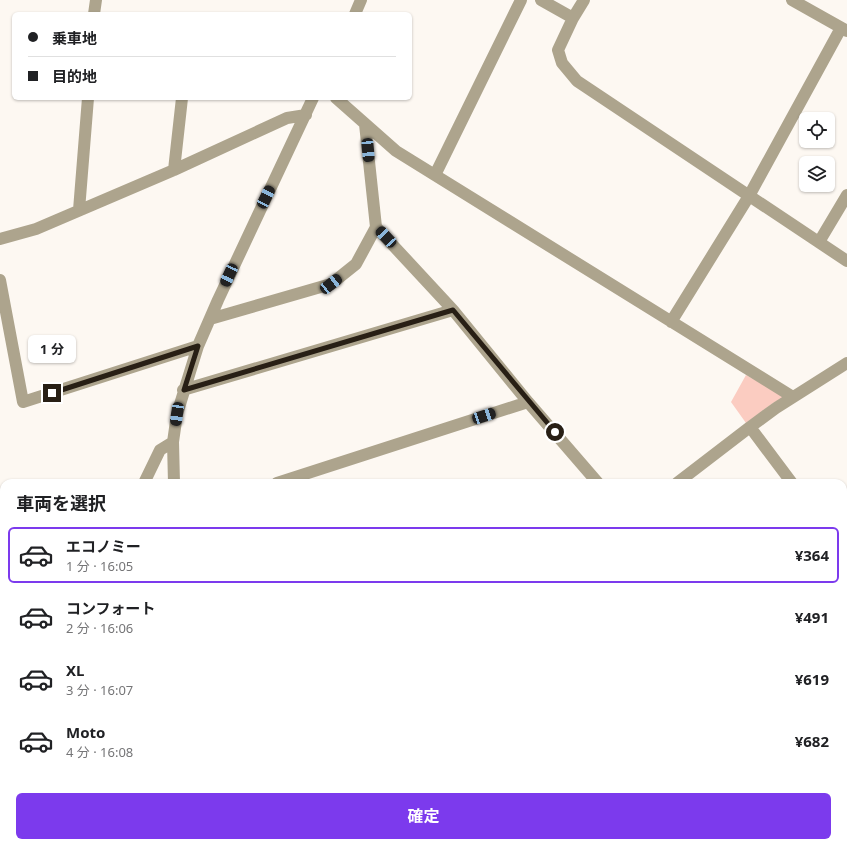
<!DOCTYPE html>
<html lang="ja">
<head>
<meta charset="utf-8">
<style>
  body { margin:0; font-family:"Noto Sans","Noto Sans JP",sans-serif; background:#f6f6f6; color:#202124; height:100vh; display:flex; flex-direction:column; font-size:15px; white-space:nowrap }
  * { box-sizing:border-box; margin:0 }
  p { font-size:13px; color:#757577 }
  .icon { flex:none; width:22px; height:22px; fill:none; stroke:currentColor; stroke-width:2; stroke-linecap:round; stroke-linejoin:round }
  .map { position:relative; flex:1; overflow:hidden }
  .drawer { position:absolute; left:0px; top:479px; width:847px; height:368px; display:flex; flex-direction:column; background:#fff; border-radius:12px 12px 0 0; box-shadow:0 1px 3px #0004 }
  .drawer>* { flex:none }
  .banner { position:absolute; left:12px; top:12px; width:400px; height:88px; border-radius:6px; box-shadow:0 1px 3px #0004; display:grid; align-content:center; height:88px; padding:0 16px; background:#fff }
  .buttons { position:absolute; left:799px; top:112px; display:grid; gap:8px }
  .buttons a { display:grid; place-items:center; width:36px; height:36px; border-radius:6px; background:#fff; box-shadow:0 1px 3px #0004; font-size:20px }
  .end { position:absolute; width:18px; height:18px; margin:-9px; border:5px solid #281f15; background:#fff; box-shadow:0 0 0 2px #fff }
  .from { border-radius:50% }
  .bubble { position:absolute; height:28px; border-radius:6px; background:#fff; box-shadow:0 1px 3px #0004; font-size:13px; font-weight:700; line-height:28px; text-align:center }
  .car { position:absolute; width:12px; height:24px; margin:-12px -6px; border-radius:5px; box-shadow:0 0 3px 1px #0007; background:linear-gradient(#222 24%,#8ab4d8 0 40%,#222 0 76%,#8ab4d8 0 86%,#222 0) }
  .banner b { display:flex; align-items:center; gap:14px; height:38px; font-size:15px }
  .banner b+b { border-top:1px solid #e0e0e0 }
  .banner i { width:10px; height:10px; background:#202124 }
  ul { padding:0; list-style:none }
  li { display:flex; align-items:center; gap:12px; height:56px; margin:0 8px 6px; padding:0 8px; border:2px solid transparent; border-radius:6px }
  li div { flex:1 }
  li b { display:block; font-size:15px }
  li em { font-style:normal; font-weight:700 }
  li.on { border-color:#7c3aed }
  li>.icon { width:36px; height:36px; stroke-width:1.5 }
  h2 { padding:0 16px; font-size:18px; line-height:48px }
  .cta { display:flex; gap:8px; margin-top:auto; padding:8px 16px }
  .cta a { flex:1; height:46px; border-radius:6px; background:#7c3aed; color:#fff; font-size:16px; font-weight:700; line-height:46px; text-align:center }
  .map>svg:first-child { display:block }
  .green { fill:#fbccc1 }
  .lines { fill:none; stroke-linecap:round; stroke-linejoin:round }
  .minor { stroke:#ada48d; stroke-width:12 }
  .route { stroke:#281f15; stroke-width:5 }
</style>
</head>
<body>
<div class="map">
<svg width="847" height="847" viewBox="0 0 847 847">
  <rect width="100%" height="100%" fill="#fdf8f2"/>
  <!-- green -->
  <path class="green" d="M746,375L786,397L773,403L746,423L731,402Z"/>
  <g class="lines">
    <!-- minor -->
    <path class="minor" d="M541,0L573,18
      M584,0L573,18L558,50L562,63L577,81L847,261
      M792,0L847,31
      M94,14L96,0
      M355,14L361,0
      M336,98L396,151L793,397
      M174,170L182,98
      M435,175L521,0
      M79,210L88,98
      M376,227L453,310L528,402L598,483
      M0,239L36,229L174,170L287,118L306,115
      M819,242L847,195
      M0,280L23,402L198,346
      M210,319L331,284L356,264L376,227L365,124
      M671,322L749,196L841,28
      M183,390L453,310
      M144,483L160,450L173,442
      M174,483L173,442L177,414L198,346L218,300L313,98
      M277,483L528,402
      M677,483L750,427
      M792,483L750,427L776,408L847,363
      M843,552L847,557
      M0,596L4,602
      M0,645L4,642
      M0,742L4,738
      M843,801L847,796
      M0,830L4,839
      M193,843V847
      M595,843L596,847
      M24,847L32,843
      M458,847L472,843
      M804,847L807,843"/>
  </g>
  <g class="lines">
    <!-- route -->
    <path class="route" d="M52,393L198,346L184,390L453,310L555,432"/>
  </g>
</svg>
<div class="buttons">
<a><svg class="icon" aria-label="locate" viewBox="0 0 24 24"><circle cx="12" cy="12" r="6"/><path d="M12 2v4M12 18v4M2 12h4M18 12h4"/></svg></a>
<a><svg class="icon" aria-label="layers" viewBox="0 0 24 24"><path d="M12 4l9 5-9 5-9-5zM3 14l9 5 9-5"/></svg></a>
</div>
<i class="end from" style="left:555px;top:432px"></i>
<i class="end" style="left:52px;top:393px"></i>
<div class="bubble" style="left:28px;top:335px;width:48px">1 分</div>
<i class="car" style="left:368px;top:150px;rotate:175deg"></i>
<i class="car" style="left:266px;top:197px;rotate:26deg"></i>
<i class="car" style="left:386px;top:237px;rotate:317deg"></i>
<i class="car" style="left:229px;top:275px;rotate:205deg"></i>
<i class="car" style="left:331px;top:284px;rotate:52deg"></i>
<i class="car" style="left:177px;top:414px;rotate:188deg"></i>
<i class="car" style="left:484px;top:416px;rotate:72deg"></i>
<div class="banner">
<b><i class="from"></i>乗車地</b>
<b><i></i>目的地</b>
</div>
<section class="drawer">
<h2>車両を選択</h2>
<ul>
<li class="on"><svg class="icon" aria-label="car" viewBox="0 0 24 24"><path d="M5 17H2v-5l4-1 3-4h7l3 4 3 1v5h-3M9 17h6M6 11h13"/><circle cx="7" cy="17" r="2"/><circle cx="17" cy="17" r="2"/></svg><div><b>エコノミー</b><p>1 分 · 16:05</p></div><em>¥364</em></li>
<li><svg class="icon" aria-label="car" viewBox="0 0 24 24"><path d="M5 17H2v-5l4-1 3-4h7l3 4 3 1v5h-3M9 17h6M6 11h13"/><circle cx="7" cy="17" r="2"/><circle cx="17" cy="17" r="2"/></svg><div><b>コンフォート</b><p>2 分 · 16:06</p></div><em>¥491</em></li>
<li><svg class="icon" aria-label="car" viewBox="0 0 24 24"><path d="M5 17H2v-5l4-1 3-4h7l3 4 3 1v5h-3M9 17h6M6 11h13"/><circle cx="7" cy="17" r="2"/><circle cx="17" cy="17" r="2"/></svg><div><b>XL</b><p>3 分 · 16:07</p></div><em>¥619</em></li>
<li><svg class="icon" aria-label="car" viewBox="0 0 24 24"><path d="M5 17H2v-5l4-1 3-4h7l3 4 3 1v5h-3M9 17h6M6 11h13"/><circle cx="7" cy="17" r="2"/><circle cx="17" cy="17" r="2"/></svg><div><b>Moto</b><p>4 分 · 16:08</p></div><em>¥682</em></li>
</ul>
<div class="cta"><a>確定</a></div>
</section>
</div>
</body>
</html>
